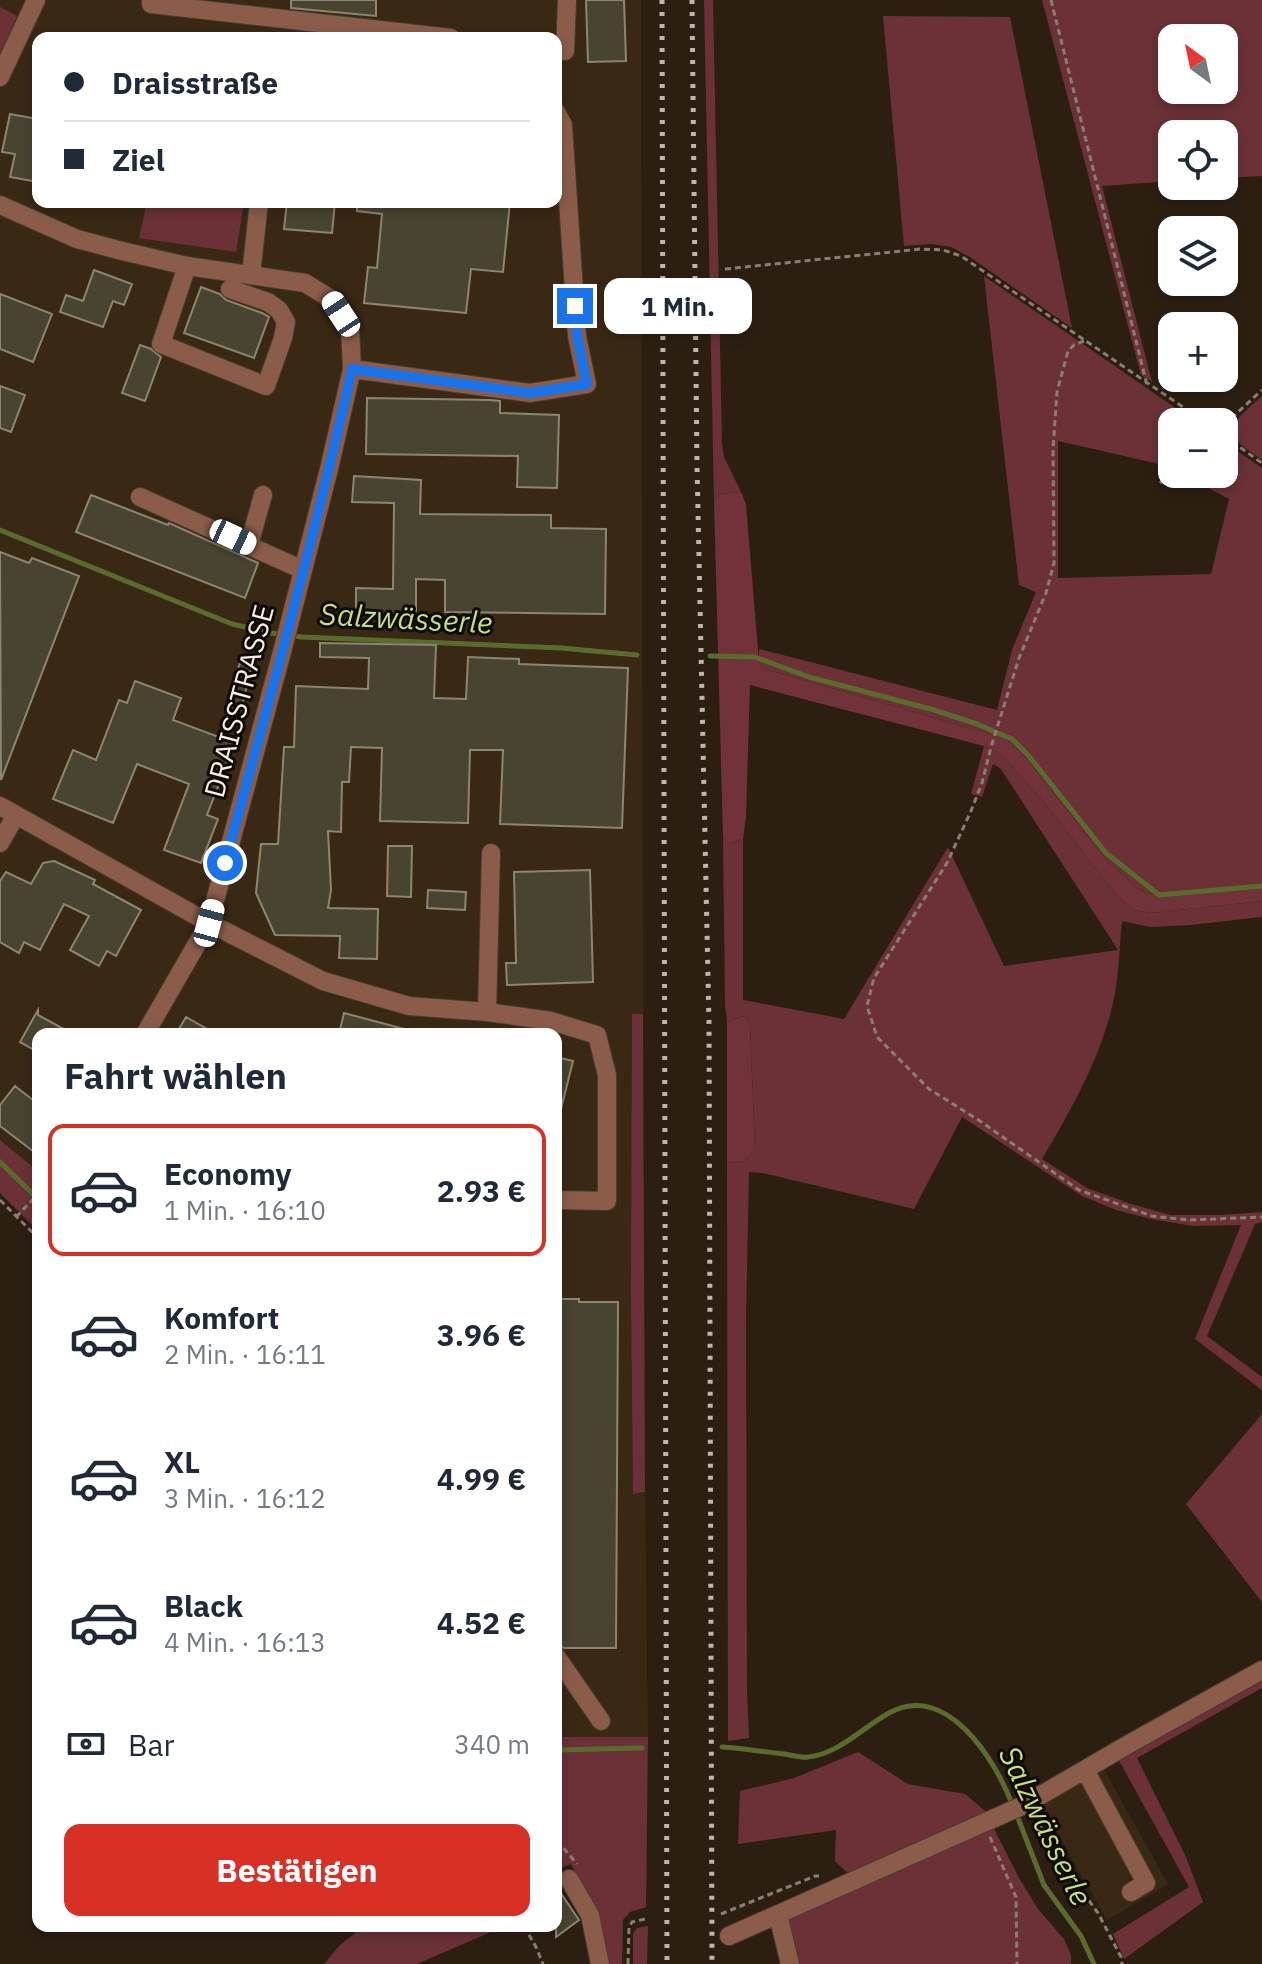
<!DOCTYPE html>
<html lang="de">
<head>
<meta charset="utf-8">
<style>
  body { margin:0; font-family:"IBM Plex Sans",sans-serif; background:#f2f2f3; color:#1f2937; height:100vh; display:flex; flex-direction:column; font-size:30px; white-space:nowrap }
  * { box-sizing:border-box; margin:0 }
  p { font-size:26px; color:#747a83 }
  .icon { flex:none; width:44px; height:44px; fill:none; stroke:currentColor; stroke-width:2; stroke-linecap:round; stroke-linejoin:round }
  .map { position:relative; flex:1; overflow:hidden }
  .details { position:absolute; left:32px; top:1028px; width:530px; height:904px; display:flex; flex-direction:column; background:#fff; border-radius:16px; box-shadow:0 4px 12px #0003 }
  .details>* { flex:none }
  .hud { position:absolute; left:32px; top:32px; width:530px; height:176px; border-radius:16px; box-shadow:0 4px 12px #0003; display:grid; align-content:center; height:176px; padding:0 32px; background:#fff }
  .needle { width:52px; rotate:327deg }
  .buttons { position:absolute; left:1158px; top:24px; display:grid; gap:16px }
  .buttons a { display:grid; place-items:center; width:80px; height:80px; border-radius:16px; background:#fff; box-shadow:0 4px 12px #0003; font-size:40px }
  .end { position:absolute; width:36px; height:36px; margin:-18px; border:10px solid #1a73e8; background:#fff; box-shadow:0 0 0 4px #fff }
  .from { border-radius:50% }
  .bubble { position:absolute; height:56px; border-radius:16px; background:#fff; box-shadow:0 4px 12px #0003; font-size:26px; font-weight:700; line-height:56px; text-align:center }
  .car { position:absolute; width:24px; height:48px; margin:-24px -12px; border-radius:10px; box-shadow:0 0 6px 2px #0007; background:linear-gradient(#fff 24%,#345 0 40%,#fff 0 76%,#345 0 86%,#fff 0) }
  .hud b { display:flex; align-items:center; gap:28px; height:76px; font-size:30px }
  .hud b+b { border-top:2px solid #e0e1e3 }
  .hud i { width:20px; height:20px; background:#1f2937 }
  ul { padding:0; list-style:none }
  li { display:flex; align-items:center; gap:24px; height:132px; margin:0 16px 12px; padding:0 16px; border:4px solid transparent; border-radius:16px }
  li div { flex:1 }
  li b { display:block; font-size:30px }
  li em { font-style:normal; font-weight:700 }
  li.on { border-color:#d93025 }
  li>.icon { width:72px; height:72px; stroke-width:1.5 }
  h2 { padding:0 32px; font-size:36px; line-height:96px }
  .pay { display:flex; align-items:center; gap:20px; height:88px; padding:0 32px; font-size:30px }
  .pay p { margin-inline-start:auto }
  .cta { display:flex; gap:16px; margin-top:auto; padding:16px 32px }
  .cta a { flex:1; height:92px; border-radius:16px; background:#d93025; color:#fff; font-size:32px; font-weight:700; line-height:92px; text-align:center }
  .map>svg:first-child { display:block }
  .built { fill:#392814; fill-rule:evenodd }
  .green { fill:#6b3137; fill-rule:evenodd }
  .forest { fill:#713239 }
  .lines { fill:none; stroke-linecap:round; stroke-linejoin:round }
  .stream { stroke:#5a6c2d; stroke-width:5 }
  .building { fill:#494431; stroke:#8b8672; stroke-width:2 }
  .minor-casing { stroke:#483c30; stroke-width:20 }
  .path { stroke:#897e72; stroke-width:3; stroke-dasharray:6 4; stroke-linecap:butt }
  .minor { stroke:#8b5c4a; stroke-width:18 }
  .rail { stroke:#bfb5ab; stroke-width:5; stroke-dasharray:4 8; stroke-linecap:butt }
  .route { stroke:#1a73e8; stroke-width:10 }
  .labels { text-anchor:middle; stroke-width:6; stroke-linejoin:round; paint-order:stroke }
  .street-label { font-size:28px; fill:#f7eee5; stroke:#100a05 }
  .water-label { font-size:30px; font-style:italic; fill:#c3de83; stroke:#100a05 }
</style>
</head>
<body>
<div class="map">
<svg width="1262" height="1964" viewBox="0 0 1262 1964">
  <rect width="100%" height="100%" fill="#2c1f12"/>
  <!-- built -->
  <path class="built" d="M0,0H641L643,1014H633V1494L645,1492L648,1737H556V1034H38V1171L0,1140ZM38,38H556V202H38Z
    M1102,1766L1168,1884L1107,1920L1040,1802Z"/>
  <!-- green -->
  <path class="green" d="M704,0H713L722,443L724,457L741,492L720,494L714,501Z
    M1042,0H1262V176L1224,178V134H1172V181L1102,186L1152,382L1141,375ZM1172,38H1224V90H1172Z
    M0,7L17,16L0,56Z
    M883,16L1010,17L1072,328L970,257L951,247L932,244L904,246Z
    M147,202H244L236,252L139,238Z
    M984,276L1196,422H1172V464L1169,467L1164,465L1058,441V578L1211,574L1229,499L1182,474H1224V442L1262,468V884L1149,895L1136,887L1106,860L1030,763L982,732L762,668L759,662V649L997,710L1012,650L1036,592L1019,585Z
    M1262,396V460C1218,430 1226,429 1262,396Z
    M984,746L1000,753L1044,802L1118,897L1134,910L1151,913L1262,901V917L1190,925L1150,927L1122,921C1119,948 1119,981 1112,1007C1099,1061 1070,1112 1042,1159L1087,1188L1131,1204L1171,1215H1221L1262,1212V1222L1255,1224L1207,1336L1262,1377V1390L1195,1339L1241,1225L1193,1226L1151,1219L1116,1210L1082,1196L962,1117L914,1209L763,1173L749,1172L746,1319L747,1691L749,1738L728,1741L727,1163L744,1161L755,1150L750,1024L744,1016L727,1022L725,1005L723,837L730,843L743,839V1000L844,1019L948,847L1004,966L1118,950L1001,769L993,764L982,797L971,794Z
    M632,1014H643L645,1492L633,1494L631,1293Z
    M0,1140L38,1171V1231L0,1193Z
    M1262,1414V1602L1186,1504Z
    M1262,1676V1688L1137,1758L1186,1857L1203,1902L1124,1959L1113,1934L1189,1887L1117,1757Z
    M556,1737H648L646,1907L630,1912L623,1920L622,1964H607C600,1929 589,1895 571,1864L556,1870Z
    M858,1752L908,1784L965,1794L991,1816L851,1876L835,1861L836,1830L738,1844L740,1791L794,1778Z
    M993,1827L1019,1878L1038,1909L1064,1939L1071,1955V1964H794L786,1915Z
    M364,1926H505L417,1964H324L340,1945Z
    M648,1926L647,1964H633V1934L637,1928Z"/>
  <!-- forest -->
  <path class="forest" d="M741,492L746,504L759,662L762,668L982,732L1013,746L1030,763L1106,860L1136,887L1149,895L1262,884V901L1151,913L1134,910L1118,897L1044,802L1000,753L984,746L750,685L746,817L743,839L729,843L723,837L714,501L720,494Z
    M744,1016L750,1024L755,1150L744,1161L727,1163V1022Z"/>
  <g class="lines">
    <!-- stream -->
    <path class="stream" d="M0,530L232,624L271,633L302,637L561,648L637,655
      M710,656L755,657L809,677L934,710L977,724L1012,739L1028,755L1106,853L1159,895L1262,886
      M0,1162L38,1199
      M722,1747C743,1748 763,1752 784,1754C792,1755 801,1758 808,1757C839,1754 863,1727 889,1713C946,1681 995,1759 1012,1804
      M556,1750L642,1748
      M1016,1813L1044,1885L1081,1936L1094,1964"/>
  </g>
  <!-- building -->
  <path class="building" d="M291,0H376V16L291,8Z
    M586,0H624L626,61L588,62Z
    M10,114L38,119V182L10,177L15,154L2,152Z
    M287,202H335L332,233L284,229Z
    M357,202H510L503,272L471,269L466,313L364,303L368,267L377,268L382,214L357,211Z
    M94,270L132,284L124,305L113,301L103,327L60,312L66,295L83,301Z
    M201,287L220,294L226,300L262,313L269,317L254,358L184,333Z
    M0,294L52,314L33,362L0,349Z
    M140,345L151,349L161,357L145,401L122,393Z
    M0,386L25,395L11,432L0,428Z
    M367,398L490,400L500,401V413L559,415L557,488L517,487L518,456L366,454Z
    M354,476L421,480L420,514L551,515V528L606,529L605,614L445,612V580L416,579V614H356V588L393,589L394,503L352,502Z
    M91,495L168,525L169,523L258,563L245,598L76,532Z
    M0,552L29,563L32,558L79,576L1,780Z
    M320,643L436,645L434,698L466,699L468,657L519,659V664L628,668L622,828L500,824L503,750H470L468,823L380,821L382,748L351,747L349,782H342L341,832L328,831L331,890L328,908L378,909L377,959L339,958L340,936L275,935L256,893L261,844H278L284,747H294L296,686L368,689L369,658L320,657Z
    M240,662L252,665L241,710L229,706Z
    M135,681L181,698L173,720L235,743L207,815L218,819L201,863L164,850L189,784L137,764L113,823L53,799L73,750L96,760L119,700L127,703Z
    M388,846H412L411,897L387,896Z
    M54,861L95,880L93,884L141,910L116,956L107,951L99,966L70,950L89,916L64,904L40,950L24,942L19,953L0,942V881L6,872L31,884L43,863Z
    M590,870L593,982L507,985L506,963H516L514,872Z
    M428,890L466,892L465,910L427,908Z
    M38,1010V1015L73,1034H38V1052L20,1042Z
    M344,1013L408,1030L407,1034H339Z
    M186,1017L216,1034H176Z
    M556,1057L573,1061L561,1109H556Z
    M15,1086L38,1104V1155L0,1126V1105Z
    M556,1299H579V1302H618L616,1648H564L556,1644Z
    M556,1886L579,1920L556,1937Z"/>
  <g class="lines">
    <!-- minor casing -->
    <g class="minor-casing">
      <path id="minor" d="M151,0V4L451,38
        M556,50L565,51L567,0
        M0,77L36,0
        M0,205L77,239L122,251L187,266L305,283L331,299L350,328L352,369L329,469L282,652L209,923L145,1034
        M187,266L161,344L266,386L283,338L286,322L279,310L268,302L230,289
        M251,275L259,202
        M352,369L530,393L587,384L577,336L563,125L556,112
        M140,497L303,570
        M249,545L263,495
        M0,806L209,923L323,981L409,1006L487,1012L551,1021L597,1035L607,1075V1201L556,1200
        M0,843L16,815
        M487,1012L491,853
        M556,1656L601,1721
        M1085,1770L1146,1883L1131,1892
        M569,1879L590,1915L600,1964
        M778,1915L790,1964
        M729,1936L1024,1805L1129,1744L1262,1670"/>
    </g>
    <!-- path -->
    <path class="path" d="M1051,0L1147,385
      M725,269L921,249L943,250L961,256L1205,422
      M1084,341L1074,345L1068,351L1057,392L1053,449L1054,563L1046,593L1019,658L991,747L982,783L971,811L947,863L874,978L867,1006L877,1037L929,1089L977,1119L1079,1190L1152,1216L1189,1220L1262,1217
      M1224,425L1262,390
      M1224,436L1262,463
      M1160,483L1172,473
      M0,1200L38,1238
      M16,1217L38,1194
      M1037,1816L1046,1842L1098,1913L1121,1957L1122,1964
      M990,1837L1016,1897L1017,1964
      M556,1842L561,1845L577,1864
      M721,1914L815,1876H819
      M524,1926L536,1947L543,1964
      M628,1964L629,1927L632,1922L645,1919"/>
    <!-- minor -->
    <use href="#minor" class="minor"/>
    <!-- rail -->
    <path class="rail" d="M662,0L667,1964
      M692,0L697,465L709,1024L712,1964"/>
  </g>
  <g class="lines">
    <!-- route -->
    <path class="route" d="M225,863C270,699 315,535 352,369L530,393L587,384L577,336L575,306"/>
  </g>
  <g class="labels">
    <!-- street labels -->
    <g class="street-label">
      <text transform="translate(239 701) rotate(-75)" y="10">DRAISSTRASSE</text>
    </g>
    <!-- water labels -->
    <g class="water-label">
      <text transform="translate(406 619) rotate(3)" y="10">Salzwässerle</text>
      <text transform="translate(1045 1826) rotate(64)" y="10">Salzwässerle</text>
    </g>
  </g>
</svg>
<div class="buttons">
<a><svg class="needle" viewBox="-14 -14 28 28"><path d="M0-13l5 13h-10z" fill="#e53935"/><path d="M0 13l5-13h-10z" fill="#747a83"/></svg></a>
<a><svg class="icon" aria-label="locate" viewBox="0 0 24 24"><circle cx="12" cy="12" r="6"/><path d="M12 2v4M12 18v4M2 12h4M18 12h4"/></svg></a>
<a><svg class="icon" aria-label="layers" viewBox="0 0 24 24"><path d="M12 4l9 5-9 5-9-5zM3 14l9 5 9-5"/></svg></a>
<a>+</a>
<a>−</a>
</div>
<i class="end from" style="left:225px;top:863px"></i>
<i class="end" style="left:575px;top:306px"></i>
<div class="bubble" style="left:604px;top:278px;width:148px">1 Min.</div>
<i class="car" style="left:341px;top:314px;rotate:327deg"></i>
<i class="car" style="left:233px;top:537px;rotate:115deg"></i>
<i class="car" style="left:209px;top:923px;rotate:15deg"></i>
<div class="hud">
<b><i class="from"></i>Draisstraße</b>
<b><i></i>Ziel</b>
</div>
<section class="details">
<h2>Fahrt wählen</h2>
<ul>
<li class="on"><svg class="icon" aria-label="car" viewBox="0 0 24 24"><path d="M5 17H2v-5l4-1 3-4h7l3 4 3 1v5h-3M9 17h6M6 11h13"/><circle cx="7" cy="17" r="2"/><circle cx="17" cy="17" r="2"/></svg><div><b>Economy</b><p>1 Min. · 16:10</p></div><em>2.93 €</em></li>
<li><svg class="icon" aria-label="car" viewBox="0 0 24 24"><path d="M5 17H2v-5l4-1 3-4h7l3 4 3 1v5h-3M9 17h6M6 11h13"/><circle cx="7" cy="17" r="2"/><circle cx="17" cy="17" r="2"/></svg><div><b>Komfort</b><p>2 Min. · 16:11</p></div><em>3.96 €</em></li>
<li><svg class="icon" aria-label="car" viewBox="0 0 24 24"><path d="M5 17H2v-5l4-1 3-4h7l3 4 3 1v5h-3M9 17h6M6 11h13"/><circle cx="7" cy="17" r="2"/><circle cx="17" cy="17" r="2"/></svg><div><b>XL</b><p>3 Min. · 16:12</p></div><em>4.99 €</em></li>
<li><svg class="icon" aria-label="car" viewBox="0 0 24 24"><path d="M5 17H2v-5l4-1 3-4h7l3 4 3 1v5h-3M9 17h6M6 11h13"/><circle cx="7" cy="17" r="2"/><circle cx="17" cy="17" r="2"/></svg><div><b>Black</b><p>4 Min. · 16:13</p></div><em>4.52 €</em></li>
</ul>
<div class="pay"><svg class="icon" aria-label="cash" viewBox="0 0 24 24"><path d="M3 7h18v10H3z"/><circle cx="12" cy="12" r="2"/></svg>Bar<p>340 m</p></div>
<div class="cta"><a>Bestätigen</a></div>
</section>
</div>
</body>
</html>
